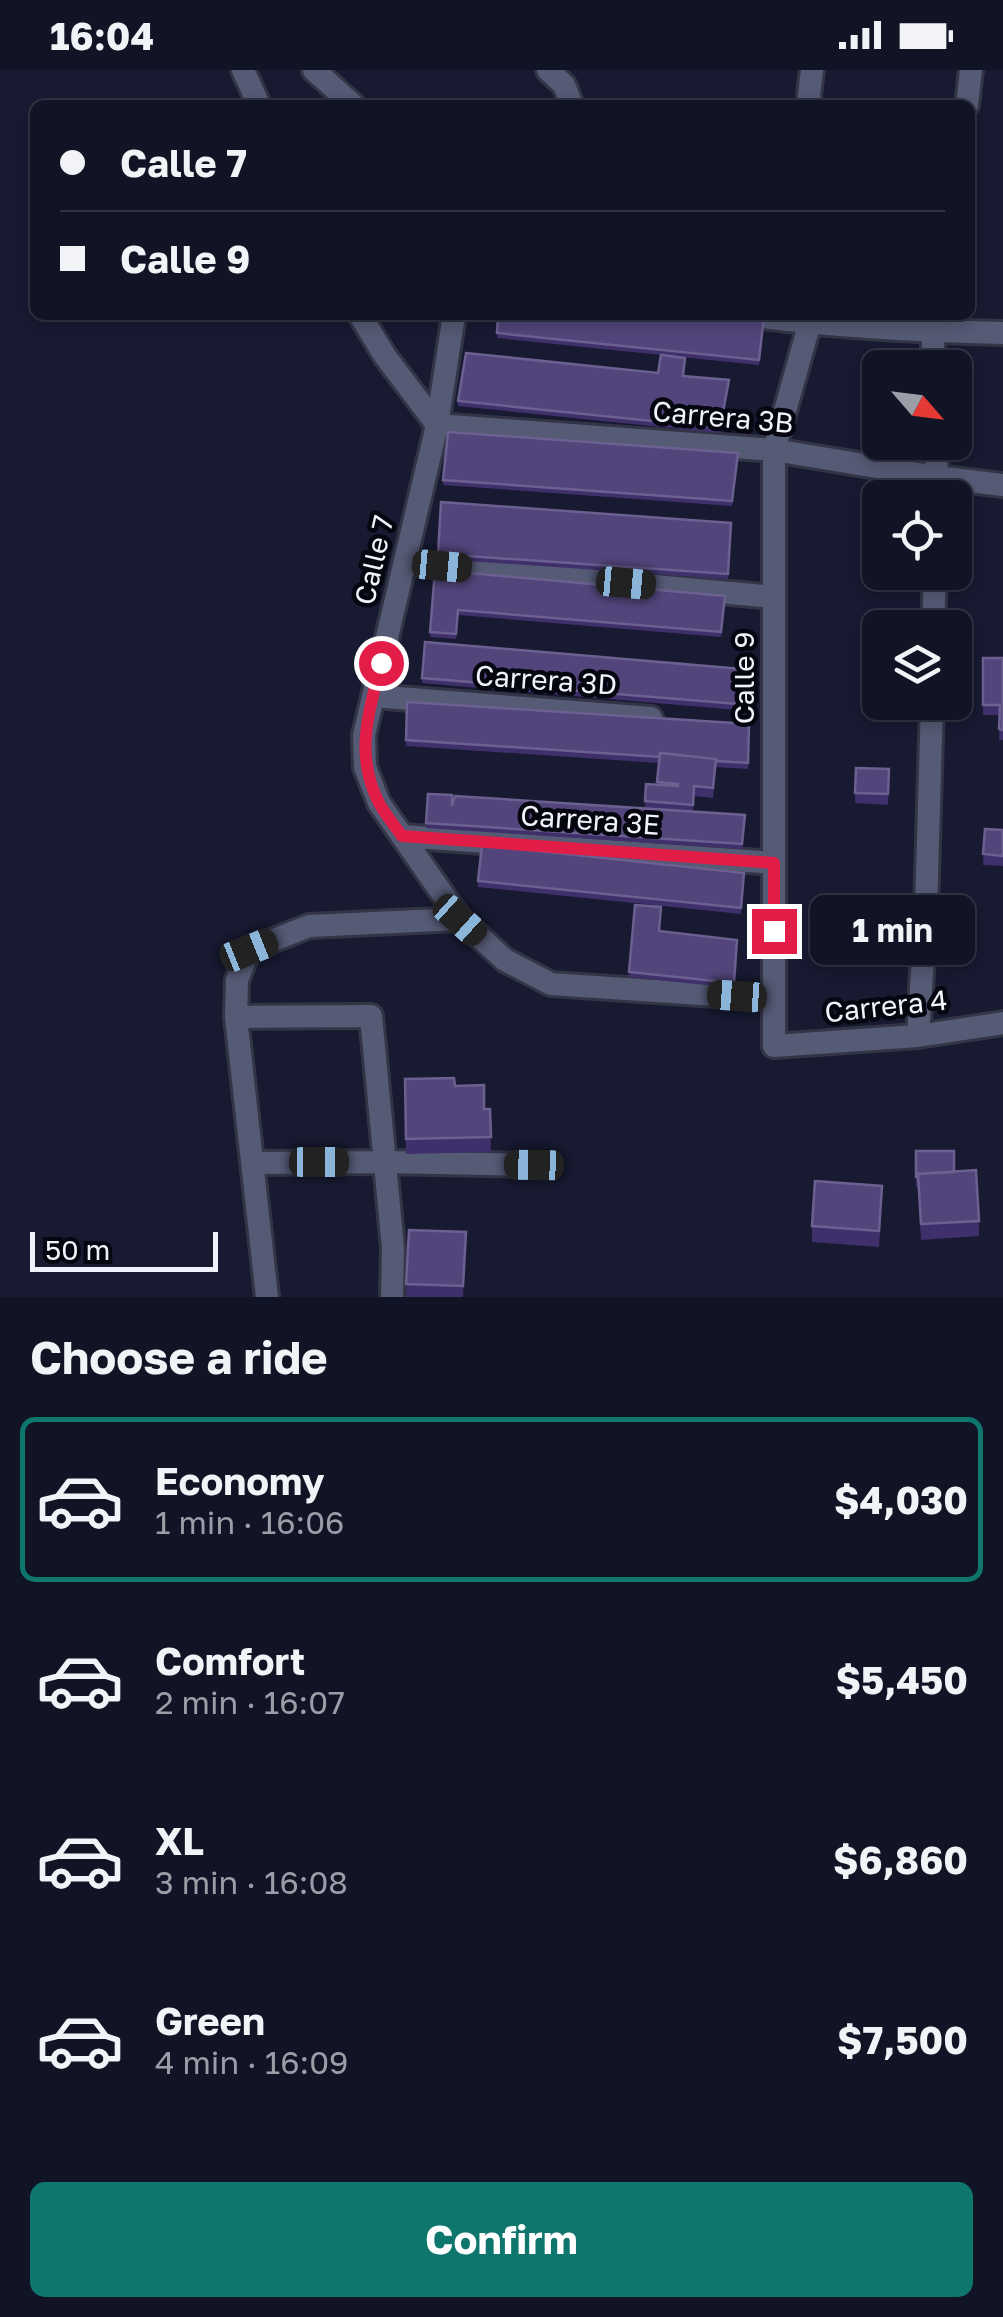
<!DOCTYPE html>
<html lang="en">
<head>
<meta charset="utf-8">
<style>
  body { margin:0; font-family:"Golos Text",sans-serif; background:#1a1d2d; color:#f1f3f6; height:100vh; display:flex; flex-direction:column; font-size:38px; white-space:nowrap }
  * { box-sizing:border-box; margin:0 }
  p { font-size:32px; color:#9c9ea7 }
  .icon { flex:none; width:55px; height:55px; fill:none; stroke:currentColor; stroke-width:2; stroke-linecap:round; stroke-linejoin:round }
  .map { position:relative; height:1227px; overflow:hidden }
  .details { display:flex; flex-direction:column; background:#111425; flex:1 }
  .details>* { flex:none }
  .banner { position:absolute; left:30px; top:30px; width:945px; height:220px; border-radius:15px; box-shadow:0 5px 15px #0003,0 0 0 2px #303342; display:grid; align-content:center; height:220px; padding:0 30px; background:#111425 }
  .needle { width:65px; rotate:118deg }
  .tools { position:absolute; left:862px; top:280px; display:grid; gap:20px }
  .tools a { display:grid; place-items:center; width:110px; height:110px; border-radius:15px; background:#111425; box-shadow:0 5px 15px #0003,0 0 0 2px #303342; font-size:50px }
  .scale { position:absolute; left:30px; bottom:25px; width:188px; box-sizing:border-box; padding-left:10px; border:5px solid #f0f3fc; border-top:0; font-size:28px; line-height:35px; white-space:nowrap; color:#f0f3fc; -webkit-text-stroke:8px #050610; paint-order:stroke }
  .end { position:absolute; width:45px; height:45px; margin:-22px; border:12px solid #e11d48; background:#fff; box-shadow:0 0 0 5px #fff }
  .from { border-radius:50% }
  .bubble { position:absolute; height:70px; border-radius:15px; background:#111425; box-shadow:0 5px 15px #0003,0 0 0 2px #303342; font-size:32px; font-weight:700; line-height:70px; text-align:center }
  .car { position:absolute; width:30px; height:60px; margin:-30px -15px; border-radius:12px; box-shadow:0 0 8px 2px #0007; background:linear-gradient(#222 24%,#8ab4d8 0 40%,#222 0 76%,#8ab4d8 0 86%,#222 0) }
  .banner b { display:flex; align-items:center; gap:35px; height:95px; font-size:38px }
  .banner b+b { border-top:2px solid #303342 }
  .banner i { width:25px; height:25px; background:#f1f3f6 }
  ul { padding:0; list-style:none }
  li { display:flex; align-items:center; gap:30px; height:165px; margin:0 20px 15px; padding:0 10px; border:5px solid transparent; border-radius:15px }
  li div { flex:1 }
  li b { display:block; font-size:38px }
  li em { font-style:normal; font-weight:700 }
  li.on { border-color:#0f766e }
  li>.icon { width:90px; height:90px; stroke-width:1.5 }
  h2 { padding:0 30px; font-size:45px; line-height:120px }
  .cta { display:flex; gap:20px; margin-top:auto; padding:20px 30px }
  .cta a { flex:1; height:115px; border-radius:15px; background:#0f766e; color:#fff; font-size:40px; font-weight:700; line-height:115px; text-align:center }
  .status { display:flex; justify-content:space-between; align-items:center; height:70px; padding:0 50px; background:#111425; direction:ltr }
  .status svg { height:28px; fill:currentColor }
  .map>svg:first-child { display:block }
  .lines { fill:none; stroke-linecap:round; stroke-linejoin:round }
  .street-casing { stroke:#333546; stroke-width:28 }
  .street { stroke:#555a75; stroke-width:22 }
  .wall { fill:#3f306c }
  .building { fill:#52457b; stroke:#6b6090; stroke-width:2.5 }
  .route { stroke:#e11d48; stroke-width:12 }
  .labels { text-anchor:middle; stroke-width:9; stroke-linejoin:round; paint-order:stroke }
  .street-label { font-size:28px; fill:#f0f3fc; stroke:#050610 }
</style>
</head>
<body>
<div class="status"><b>16:04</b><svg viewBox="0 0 49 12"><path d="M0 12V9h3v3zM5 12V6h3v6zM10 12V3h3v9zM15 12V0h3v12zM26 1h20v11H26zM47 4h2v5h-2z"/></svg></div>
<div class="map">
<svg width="1003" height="1227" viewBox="0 0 1003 1227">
  <rect width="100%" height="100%" fill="#171a31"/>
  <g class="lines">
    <!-- street casing -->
    <g class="street-casing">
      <path id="street" d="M243,0L259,35
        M314,0L353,35
        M548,0L564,15L572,35
        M811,35L809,26L812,0
        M967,35L971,0
        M360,245L385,286L437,355L774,380L937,407L1003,415
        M454,245L437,355L364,665L365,697L379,733L460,849L505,890L551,914L774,929
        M748,245C833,257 918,261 1003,263
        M812,245L774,380V976L918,966L1003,953
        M933,298V261L936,245
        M936,372L937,428
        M405,493L774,527
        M933,558L935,502
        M373,626L651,648
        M402,766L774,793
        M236,947L371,946L393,1178L392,1227
        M918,966L926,840L932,632
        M253,1093L386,1092L534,1095
        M267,1227L236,947L237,910L249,880L309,856L460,849"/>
    </g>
    <!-- street -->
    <use href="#street" class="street"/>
  </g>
  <!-- wall -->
  <path class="wall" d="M498,245L764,246L759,295L497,268Z
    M685,294L683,306L729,316L720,363L458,336V331L658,303Z
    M738,388L732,436L443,415V410Z
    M441,432L731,453L728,509L438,489Z
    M435,500L725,526L721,567L458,545L456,569L430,567Z
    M425,572L741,599L737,640L422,613Z
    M983,588H1003V670H999L1000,645H983Z
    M407,632L749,654L748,699L716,697L713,728L694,726L693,742L745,745L742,779L426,758L428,724L452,736L645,739L646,714H657L659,693L406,676Z
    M856,698L889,699L888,735L855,733Z
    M985,759L1003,760V796L983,795Z
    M744,803L741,844L478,817V811Z
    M635,835L659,862L737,870L734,918L629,907Z
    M879,872L876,897L823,891V880Z
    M405,1009L455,1016L484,1039H490L491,1082L406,1084Z
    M916,1081L954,1102L979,1151V1166L921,1170L918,1117H916Z
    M882,1131L879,1177L812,1172V1156Z
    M409,1160L466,1178L463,1227H406Z"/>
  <!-- building -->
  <path class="building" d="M498,245H754L764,246L759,290L497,263Z
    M466,283L658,303L661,285L685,288L683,306L729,310L720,358L458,331Z
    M448,362L738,383L732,431L443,410Z
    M441,432L731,453L728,504L438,484Z
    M435,500L725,526L721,562L458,540L456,564L430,562Z
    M425,572L741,599L737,634L422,608Z
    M983,588H1003V660L999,659L1000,635H983Z
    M407,632L749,654L748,693L716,691V689L660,683V687L406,670Z
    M660,683L716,689L713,718L694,716L693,735L645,731L646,714L678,716V714L657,712Z
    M856,698L889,699L888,724L855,723Z
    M428,724L452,725V736L455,726L745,745L742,774L426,753Z
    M985,759L1003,760V786L983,784Z
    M482,775L744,803L741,838L478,811Z
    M635,835L661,837L659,861L737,870L734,913L629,902Z
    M825,855L879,861L876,886L823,880Z
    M454,1008L455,1016L484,1015V1039H490L491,1067L406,1069L405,1009Z
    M916,1081H954V1102L918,1104V1107H916Z
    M976,1100L979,1151L921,1154L918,1104Z
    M815,1111L882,1116L879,1161L812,1156Z
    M409,1160L466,1162L463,1216L406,1214Z"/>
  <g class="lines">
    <!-- route -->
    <path class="route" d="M381,593C369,643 354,684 379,733C385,744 394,755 402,766L774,793V861"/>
  </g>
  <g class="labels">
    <!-- street labels -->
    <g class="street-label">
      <text transform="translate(723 347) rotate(5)" y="10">Carrera 3B</text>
      <text transform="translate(374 490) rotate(-77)" y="10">Calle 7</text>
      <text transform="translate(744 608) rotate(-90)" y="10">Calle 9</text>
      <text transform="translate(546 610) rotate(4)" y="10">Carrera 3D</text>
      <text transform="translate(590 750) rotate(4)" y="10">Carrera 3E</text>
      <text transform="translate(886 936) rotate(-6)" y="10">Carrera 4</text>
    </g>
  </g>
</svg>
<div class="tools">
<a><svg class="needle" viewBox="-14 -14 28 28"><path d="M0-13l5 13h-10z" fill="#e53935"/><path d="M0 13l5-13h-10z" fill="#9c9ea7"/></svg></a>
<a><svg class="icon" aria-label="locate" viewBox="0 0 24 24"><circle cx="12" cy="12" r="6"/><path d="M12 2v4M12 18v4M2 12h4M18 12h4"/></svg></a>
<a><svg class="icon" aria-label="layers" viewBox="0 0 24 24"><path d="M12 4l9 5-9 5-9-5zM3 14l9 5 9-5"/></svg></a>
</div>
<div class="scale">50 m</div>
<i class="end from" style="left:381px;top:593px"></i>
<i class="end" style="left:774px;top:861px"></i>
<div class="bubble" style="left:810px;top:825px;width:165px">1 min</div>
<i class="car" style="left:442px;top:496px;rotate:95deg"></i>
<i class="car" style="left:626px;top:513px;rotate:95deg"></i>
<i class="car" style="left:460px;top:850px;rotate:132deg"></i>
<i class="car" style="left:249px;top:880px;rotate:68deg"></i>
<i class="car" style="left:737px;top:926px;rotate:274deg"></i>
<i class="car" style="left:319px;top:1092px;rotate:90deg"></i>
<i class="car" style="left:534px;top:1095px;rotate:271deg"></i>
<div class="banner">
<b><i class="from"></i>Calle 7</b>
<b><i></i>Calle 9</b>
</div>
</div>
<section class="details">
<h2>Choose a ride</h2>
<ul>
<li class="on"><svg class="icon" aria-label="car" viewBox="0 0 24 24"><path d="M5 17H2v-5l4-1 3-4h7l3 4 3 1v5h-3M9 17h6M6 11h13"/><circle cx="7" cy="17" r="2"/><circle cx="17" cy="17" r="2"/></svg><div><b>Economy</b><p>1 min · 16:06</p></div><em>$4,030</em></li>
<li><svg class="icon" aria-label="car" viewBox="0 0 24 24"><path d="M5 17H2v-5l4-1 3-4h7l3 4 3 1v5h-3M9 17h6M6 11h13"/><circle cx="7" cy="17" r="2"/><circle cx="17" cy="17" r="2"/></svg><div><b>Comfort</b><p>2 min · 16:07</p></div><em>$5,450</em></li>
<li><svg class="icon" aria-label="car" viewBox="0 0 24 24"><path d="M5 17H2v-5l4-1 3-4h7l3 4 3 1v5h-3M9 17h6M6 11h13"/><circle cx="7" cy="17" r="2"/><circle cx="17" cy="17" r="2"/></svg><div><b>XL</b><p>3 min · 16:08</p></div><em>$6,860</em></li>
<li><svg class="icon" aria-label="car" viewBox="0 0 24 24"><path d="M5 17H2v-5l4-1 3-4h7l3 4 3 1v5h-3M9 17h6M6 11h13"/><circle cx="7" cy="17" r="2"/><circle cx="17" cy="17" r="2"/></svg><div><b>Green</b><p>4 min · 16:09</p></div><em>$7,500</em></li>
</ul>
<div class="cta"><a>Confirm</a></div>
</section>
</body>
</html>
